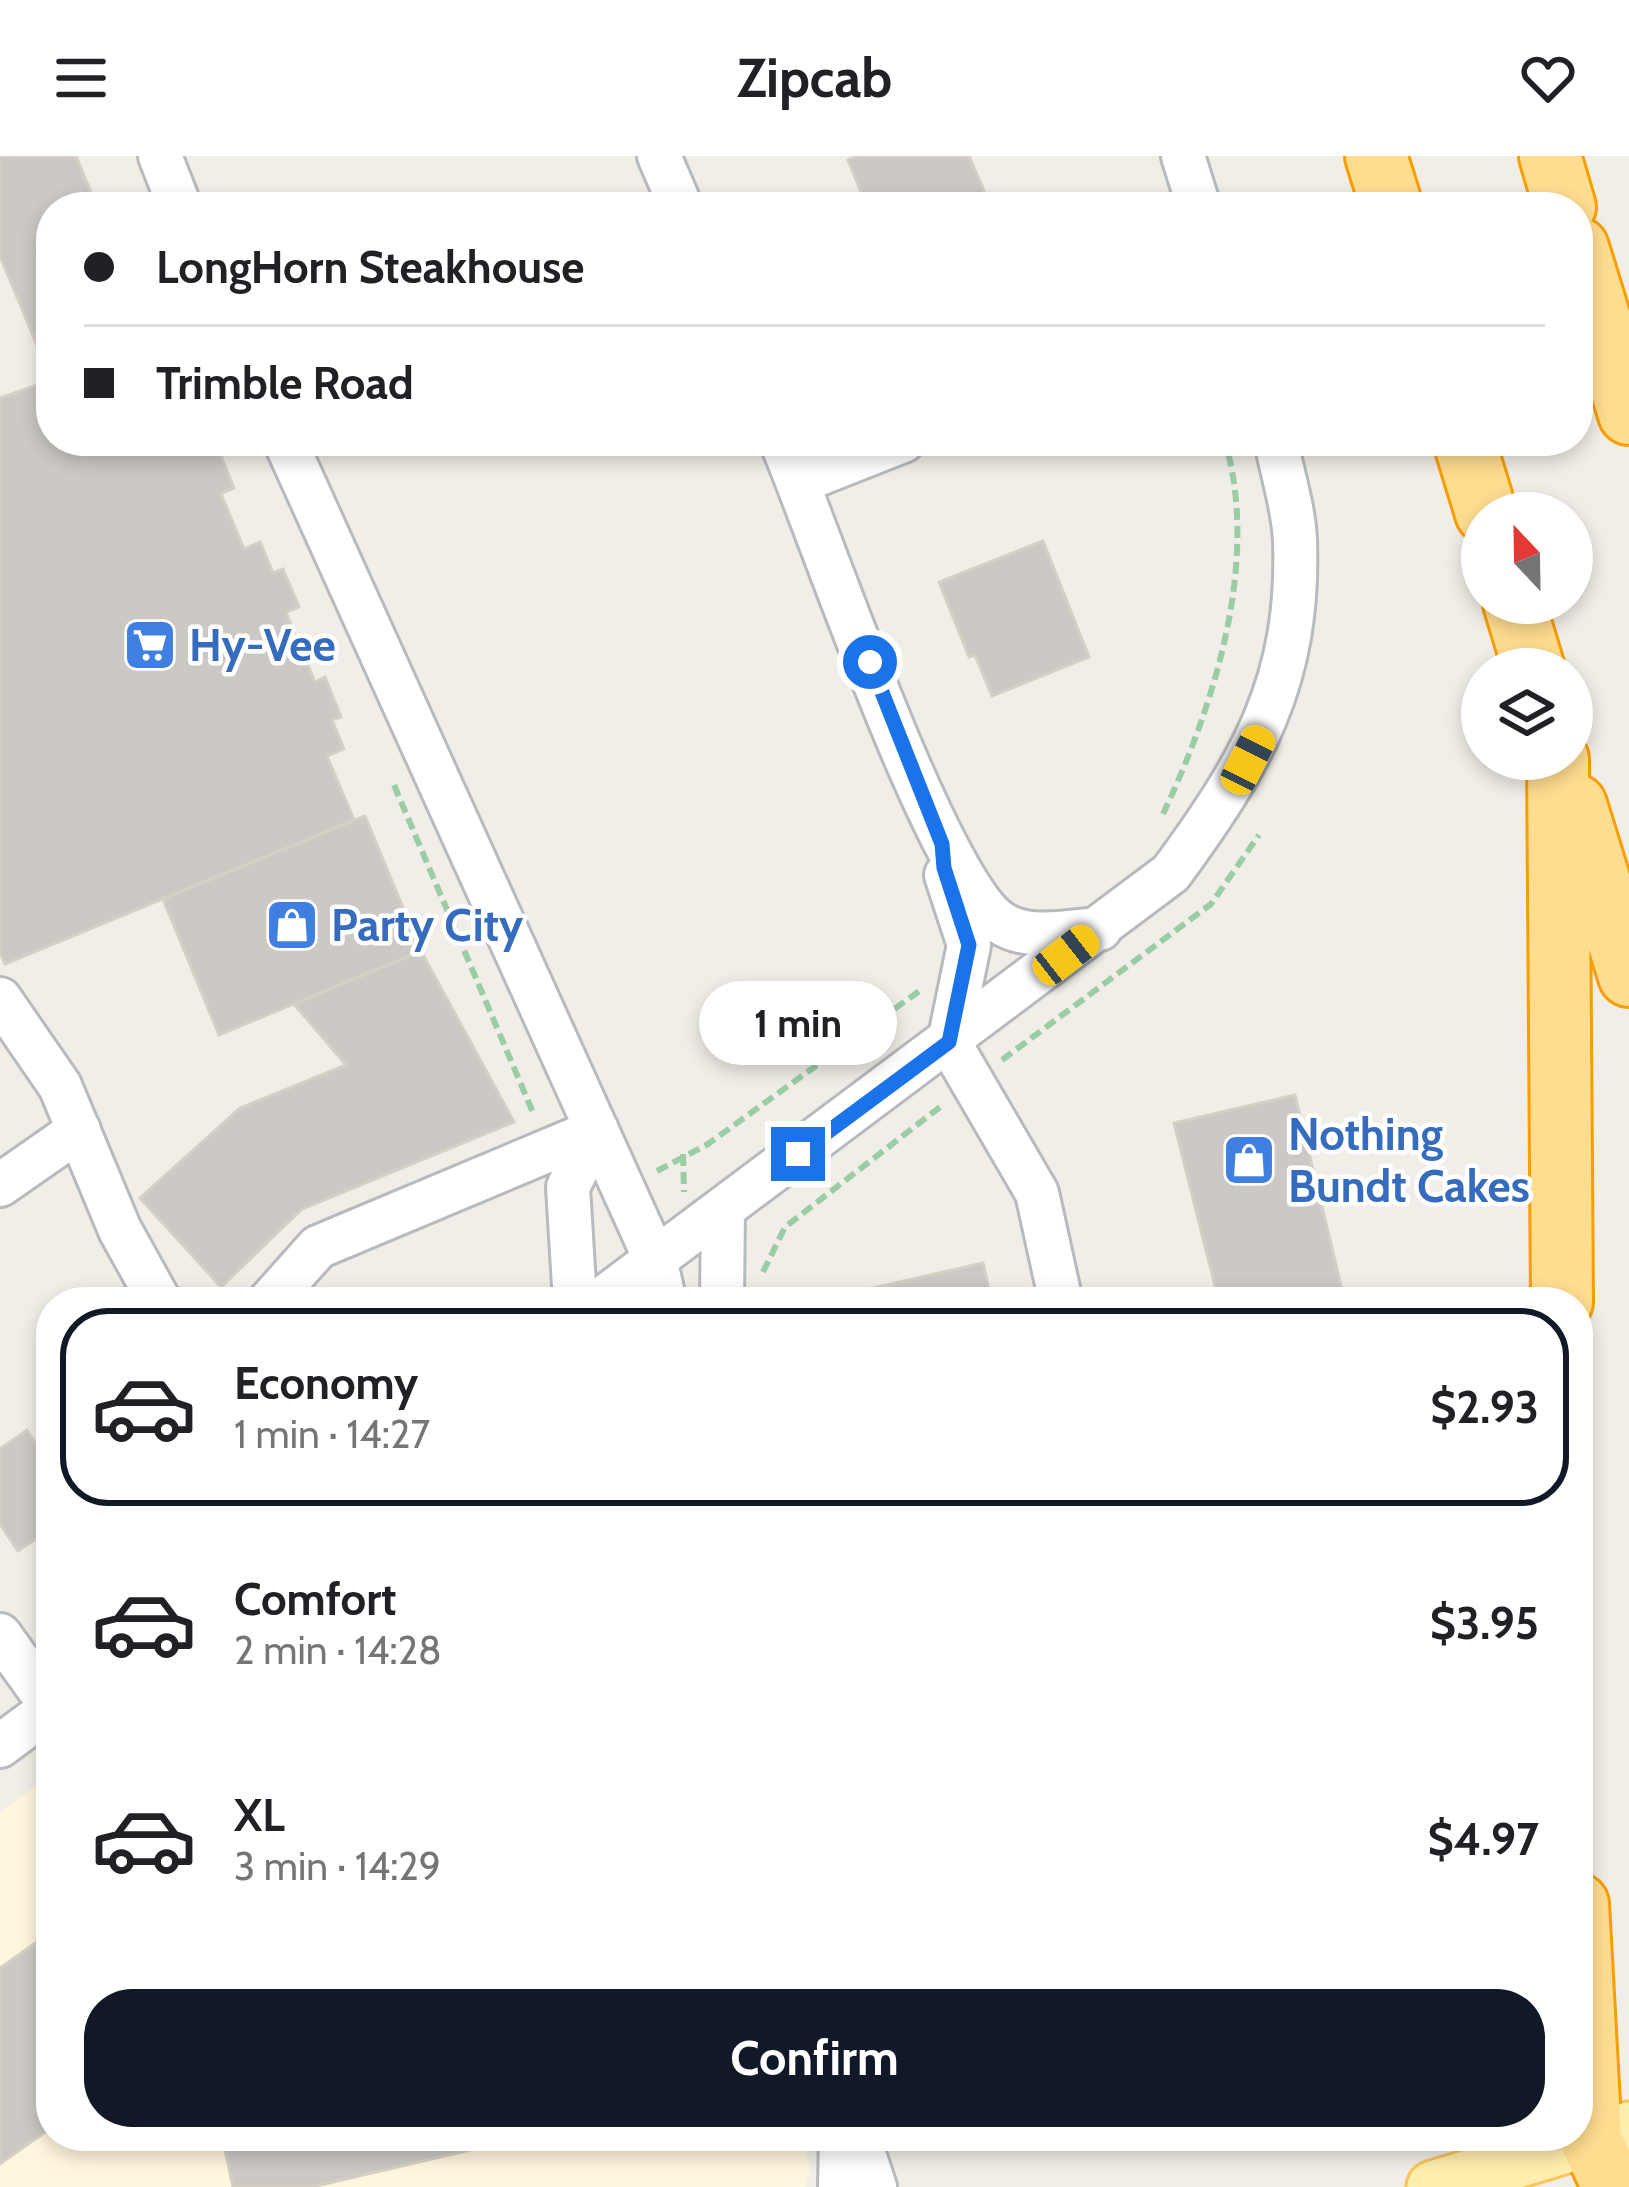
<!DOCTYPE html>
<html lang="en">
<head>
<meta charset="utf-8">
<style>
  body { margin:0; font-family:Cabin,sans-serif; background:#f6f6f6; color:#202124; height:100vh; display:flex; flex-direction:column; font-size:45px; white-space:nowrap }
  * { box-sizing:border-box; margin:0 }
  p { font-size:39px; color:#757577 }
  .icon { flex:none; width:66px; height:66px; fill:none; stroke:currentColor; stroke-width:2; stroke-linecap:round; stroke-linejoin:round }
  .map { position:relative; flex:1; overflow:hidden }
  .side { position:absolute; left:36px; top:1131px; width:1557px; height:864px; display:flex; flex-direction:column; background:#fff; border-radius:48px; box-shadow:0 6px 18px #0003 }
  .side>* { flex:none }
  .top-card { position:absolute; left:36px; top:36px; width:1557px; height:264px; border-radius:48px; box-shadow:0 6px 18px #0003; display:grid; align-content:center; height:264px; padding:0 48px; background:#fff }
  .needle { width:78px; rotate:338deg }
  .controls { position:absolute; left:1461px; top:336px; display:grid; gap:24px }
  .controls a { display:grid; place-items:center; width:132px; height:132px; border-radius:50%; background:#fff; box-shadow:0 6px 18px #0003; font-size:60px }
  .end { position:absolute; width:54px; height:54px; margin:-27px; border:15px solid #1a73e8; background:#fff; box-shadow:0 0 0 6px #fff }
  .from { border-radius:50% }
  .bubble { position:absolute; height:84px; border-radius:42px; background:#fff; box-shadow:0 6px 18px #0003; font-size:39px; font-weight:700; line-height:84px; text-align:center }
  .car { position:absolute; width:36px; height:72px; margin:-36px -18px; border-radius:15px; box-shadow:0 0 9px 3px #0007; background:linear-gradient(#f5c518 24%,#345 0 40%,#f5c518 0 76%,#345 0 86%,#f5c518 0) }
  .top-card b { display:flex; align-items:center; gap:42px; height:114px; font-size:45px }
  .top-card b+b { border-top:3px solid #e0e0e0 }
  .top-card i { width:30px; height:30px; background:#202124 }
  ul { padding:21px 0 0; list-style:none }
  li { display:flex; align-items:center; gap:36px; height:198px; margin:0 24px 18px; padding:0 24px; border:6px solid transparent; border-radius:48px }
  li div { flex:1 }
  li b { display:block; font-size:45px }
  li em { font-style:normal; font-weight:700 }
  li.selected { border-color:#111827 }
  li>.icon { width:108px; height:108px; stroke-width:1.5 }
  .primary-button { display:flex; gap:24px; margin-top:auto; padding:24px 48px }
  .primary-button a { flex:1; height:138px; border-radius:48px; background:#111827; color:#fff; font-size:48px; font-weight:700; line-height:138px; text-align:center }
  header { display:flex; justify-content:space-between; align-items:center; height:156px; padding:0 48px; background:#fff; font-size:54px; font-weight:700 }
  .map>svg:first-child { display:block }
  .commercial { fill:#fff6de }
  .building { fill:#ccc9c4; stroke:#d6d0c4; stroke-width:3 }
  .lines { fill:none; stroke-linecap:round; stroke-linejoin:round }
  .minor-casing { stroke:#b7babe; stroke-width:48 }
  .major-casing { stroke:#fac457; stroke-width:57 }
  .highway-casing { stroke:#f89e00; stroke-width:66 }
  .path { stroke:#9acca6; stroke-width:6; stroke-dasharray:12 6; stroke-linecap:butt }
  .minor { stroke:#fff; stroke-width:42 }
  .major { stroke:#ffeeae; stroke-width:51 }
  .highway { stroke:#ffdd90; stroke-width:60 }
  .route { stroke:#1a73e8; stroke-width:15 }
  .labels { text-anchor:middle; stroke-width:9; stroke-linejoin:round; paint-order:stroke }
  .shop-label { font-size:45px; font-weight:bold; fill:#366cbe; stroke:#fff; text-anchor:start }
</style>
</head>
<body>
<header><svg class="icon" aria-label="menu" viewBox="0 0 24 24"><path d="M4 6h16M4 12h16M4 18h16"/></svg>Zipcab<svg class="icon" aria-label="heart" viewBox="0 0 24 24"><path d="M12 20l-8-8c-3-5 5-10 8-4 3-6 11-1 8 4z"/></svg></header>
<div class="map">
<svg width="1629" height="2031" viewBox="0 0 1629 2031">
  <rect width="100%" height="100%" fill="#f1eee7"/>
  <!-- commercial -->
  <path class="commercial" d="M51,1619V1980H803L810,2013L806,2031H0V1656Z"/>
  <!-- building -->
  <path class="building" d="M0,0H76L97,51H51V223L0,100Z
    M857,0H969L991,51H867L848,4Z
    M51,224V285H202L205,298L218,293L234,332L221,338L244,393L260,386L273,417L283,413L299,451L286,456L315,526L325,521L341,561L332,564L344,593L327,600L354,664L5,808L0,796V242Z
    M1043,385L1089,501L992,540L975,499L969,501L939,426Z
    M365,660L421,795L219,879L163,743Z
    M421,795L514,966L302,1053L221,1131L140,1042L240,952L346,909L294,848Z
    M1295,939L1345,1146H1219L1174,967Z
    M983,1107L992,1146H853L851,1137Z
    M27,1274L51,1310V1373L18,1395L0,1368V1293Z
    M51,1776V1972L0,2008V1812Z
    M222,1980H530L312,2031H233Z"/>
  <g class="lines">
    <!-- minor casing -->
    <g class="minor-casing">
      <path id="minor" d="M160,0L180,51
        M659,0L681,51
        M1183,0L1199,51
        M285,285L655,1103L665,1146
        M781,285C819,374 937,726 1001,767C1028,785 1070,775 1100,773
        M799,326L903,285
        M946,719L969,789L949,886L1037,1037L1061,1146
        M0,843L60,930L120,1074L160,1146
        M0,1029L79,974
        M269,1146L318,1091L597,974
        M575,1146L568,1031L597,974
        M598,1146L1171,717C1251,608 1300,526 1295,385C1294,353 1282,317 1276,285
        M722,1146L723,1053
        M0,1479L51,1550
        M0,1590L51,1552
        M858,1980L875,2031
        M840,2031L841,1980"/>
    </g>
    <!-- major casing -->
    <g class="major-casing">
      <path id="major" d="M1433,2031L1629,1972"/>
    </g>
    <!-- highway casing -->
    <g class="highway-casing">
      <path id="highway" d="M1376,0L1392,51
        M1550,0L1565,51
        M1578,92L1629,258
        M1464,285L1486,357
        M1514,447L1534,513
        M1558,603L1562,1146
        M1576,649L1629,820
        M1578,1748L1591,1984L1613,2031"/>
    </g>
    <!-- path -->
    <path class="path" d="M394,629L534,959
      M1163,658C1215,548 1260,405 1225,285
      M1002,904L1211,748L1259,679
      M683,998L684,1036
      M657,1015L708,988L922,833
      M763,1116L785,1071L944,948"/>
    <!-- minor -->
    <use href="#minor" class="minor"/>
    <!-- major -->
    <use href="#major" class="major"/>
    <!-- highway -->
    <use href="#highway" class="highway"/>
  </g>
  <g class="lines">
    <!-- route -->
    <path class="route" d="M798,998L949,886L969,789L944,712L942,688L870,506"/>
  </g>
  <!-- icons -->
  <defs>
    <g id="supermarket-square" transform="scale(2.7)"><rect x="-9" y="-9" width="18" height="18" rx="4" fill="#3f7fe0" stroke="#fff"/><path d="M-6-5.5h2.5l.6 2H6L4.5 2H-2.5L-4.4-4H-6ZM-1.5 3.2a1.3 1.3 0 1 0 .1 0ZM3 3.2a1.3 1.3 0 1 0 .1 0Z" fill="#fff"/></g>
    <g id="shop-square" transform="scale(2.7)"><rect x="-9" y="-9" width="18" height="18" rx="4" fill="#3f7fe0" stroke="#fff"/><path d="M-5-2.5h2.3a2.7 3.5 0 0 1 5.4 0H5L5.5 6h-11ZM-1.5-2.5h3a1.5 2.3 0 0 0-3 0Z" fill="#fff"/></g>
  </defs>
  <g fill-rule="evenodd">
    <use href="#supermarket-square" x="150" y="489"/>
    <use href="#shop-square" x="292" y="769"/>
    <use href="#shop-square" x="1249" y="1004"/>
  </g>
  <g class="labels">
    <!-- shop labels -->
    <g class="shop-label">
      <text x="189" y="505">Hy-Vee</text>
      <text x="331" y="785">Party City</text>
      <text x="1288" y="994">Nothing<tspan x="1288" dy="52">Bundt Cakes</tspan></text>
    </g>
  </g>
</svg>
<div class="controls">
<a><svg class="needle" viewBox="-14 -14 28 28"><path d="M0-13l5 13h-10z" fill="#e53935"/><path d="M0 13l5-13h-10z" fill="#757577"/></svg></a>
<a><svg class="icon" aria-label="layers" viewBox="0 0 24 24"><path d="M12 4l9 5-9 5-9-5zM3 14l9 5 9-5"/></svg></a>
</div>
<i class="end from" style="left:870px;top:506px"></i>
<i class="end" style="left:798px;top:998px"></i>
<div class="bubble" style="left:699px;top:825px;width:198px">1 min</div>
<i class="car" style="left:1248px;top:604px;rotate:27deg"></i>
<i class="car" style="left:1066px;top:799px;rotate:52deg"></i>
<div class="top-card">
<b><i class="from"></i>LongHorn Steakhouse</b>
<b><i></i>Trimble Road</b>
</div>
<section class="side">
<ul>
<li class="selected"><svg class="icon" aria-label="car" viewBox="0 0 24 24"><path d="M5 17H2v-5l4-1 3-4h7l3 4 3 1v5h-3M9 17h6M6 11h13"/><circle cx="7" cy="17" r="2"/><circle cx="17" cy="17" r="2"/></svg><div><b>Economy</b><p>1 min · 14:27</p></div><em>$2.93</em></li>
<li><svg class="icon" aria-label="car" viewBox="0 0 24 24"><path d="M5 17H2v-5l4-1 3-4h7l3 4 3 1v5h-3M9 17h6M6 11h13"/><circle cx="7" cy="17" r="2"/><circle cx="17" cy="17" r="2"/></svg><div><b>Comfort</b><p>2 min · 14:28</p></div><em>$3.95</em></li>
<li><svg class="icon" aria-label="car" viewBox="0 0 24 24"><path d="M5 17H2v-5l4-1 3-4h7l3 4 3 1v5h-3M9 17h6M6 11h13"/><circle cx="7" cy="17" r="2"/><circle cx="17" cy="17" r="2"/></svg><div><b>XL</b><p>3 min · 14:29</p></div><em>$4.97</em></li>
</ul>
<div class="primary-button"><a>Confirm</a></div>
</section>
</div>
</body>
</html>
